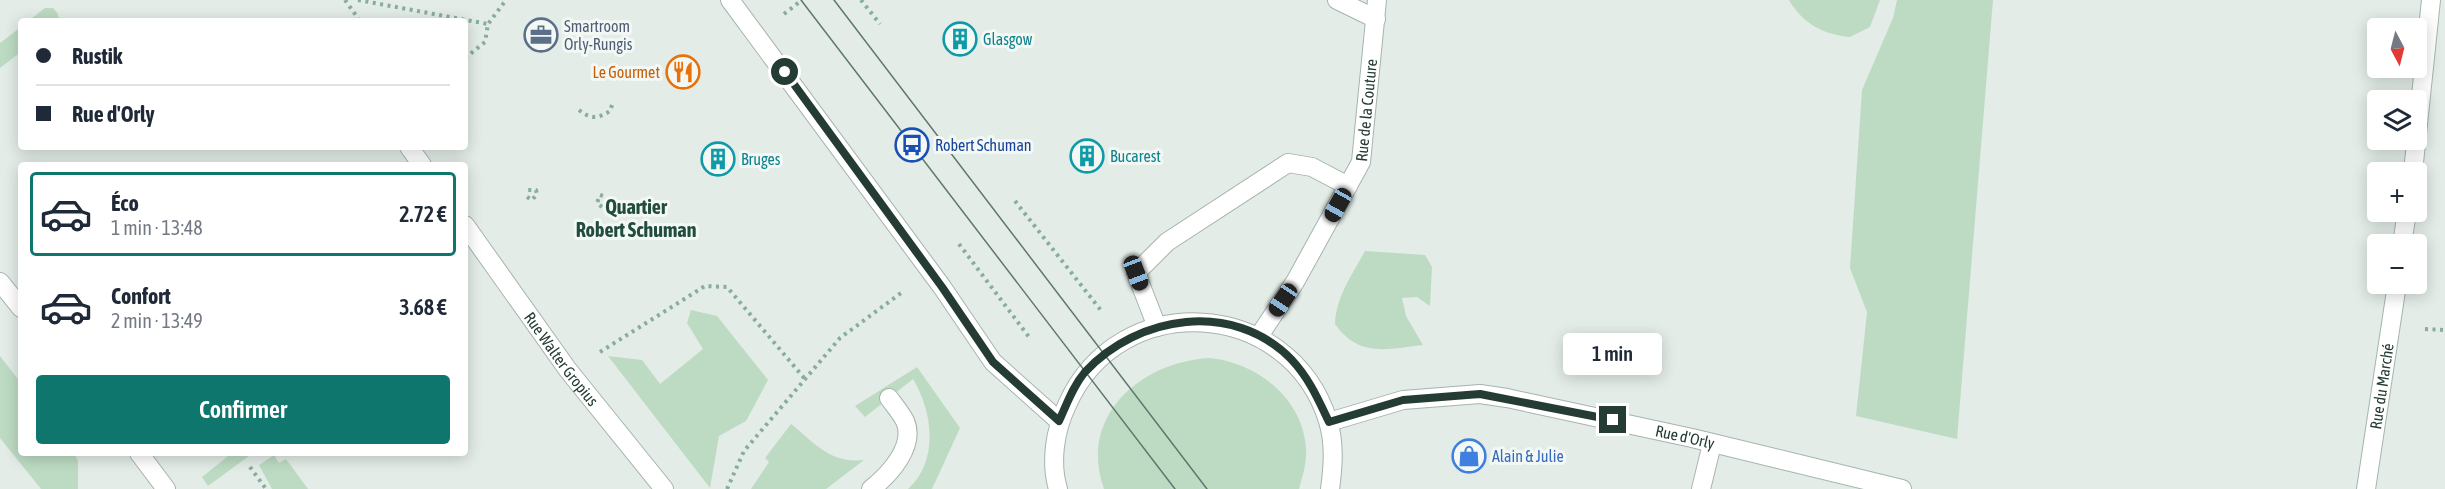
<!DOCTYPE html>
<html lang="fr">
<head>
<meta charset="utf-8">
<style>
  body { margin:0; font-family:"Asap Condensed",sans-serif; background:#f2f2f3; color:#1f2937; height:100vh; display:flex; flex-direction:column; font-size:22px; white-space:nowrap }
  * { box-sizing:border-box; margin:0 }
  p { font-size:20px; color:#747a83 }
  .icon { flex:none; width:33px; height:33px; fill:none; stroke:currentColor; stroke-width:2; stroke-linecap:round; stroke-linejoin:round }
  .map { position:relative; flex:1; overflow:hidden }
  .sheet { position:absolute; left:18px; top:162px; width:450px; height:294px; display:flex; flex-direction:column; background:#fff; border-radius:6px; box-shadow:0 3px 15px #0003 }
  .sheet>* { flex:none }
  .hud { position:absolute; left:18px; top:18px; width:450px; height:132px; border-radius:6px; box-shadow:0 3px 15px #0003; display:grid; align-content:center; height:132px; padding:0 18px; background:#fff }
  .needle { width:39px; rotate:173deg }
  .buttons { position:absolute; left:2367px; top:18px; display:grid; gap:12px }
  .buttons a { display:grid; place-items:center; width:60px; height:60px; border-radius:6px; background:#fff; box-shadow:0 3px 15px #0003; font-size:30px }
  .end { position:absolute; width:27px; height:27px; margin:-14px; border:8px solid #243c33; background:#fff; box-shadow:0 0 0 3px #fff }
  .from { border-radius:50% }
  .bubble { position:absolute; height:42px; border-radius:6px; background:#fff; box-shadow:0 3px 15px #0003; font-size:20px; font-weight:600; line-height:42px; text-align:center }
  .car { position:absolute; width:18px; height:36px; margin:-18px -9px; border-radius:8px; box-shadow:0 0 4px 2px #0007; background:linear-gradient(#222 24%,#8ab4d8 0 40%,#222 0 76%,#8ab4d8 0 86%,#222 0) }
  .hud b { display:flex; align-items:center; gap:21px; height:57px; font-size:22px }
  .hud b+b { border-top:2px solid #e0e1e3 }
  .hud i { width:15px; height:15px; background:#1f2937 }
  ul { padding:10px 0 0; list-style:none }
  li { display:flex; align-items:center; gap:18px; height:84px; margin:0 12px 9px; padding:0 6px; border:3px solid transparent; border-radius:6px }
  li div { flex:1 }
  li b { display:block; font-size:22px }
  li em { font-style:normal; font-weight:600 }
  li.active { border-color:#0f766e }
  li>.icon { width:54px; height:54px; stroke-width:1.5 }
  .action { display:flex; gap:12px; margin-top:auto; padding:12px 18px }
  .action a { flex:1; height:69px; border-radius:6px; background:#0f766e; color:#fff; font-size:24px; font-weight:600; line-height:69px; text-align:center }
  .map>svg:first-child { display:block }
  .green { fill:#bddbc3 }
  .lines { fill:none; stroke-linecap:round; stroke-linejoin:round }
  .lane-casing { stroke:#a6b4ad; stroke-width:20 }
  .street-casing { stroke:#a6b4ad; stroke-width:20 }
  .secondary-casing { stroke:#a2b7ae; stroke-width:20 }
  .path { stroke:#86ad9d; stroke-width:4; stroke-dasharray:3 4.5; stroke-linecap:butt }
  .lane { stroke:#fff; stroke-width:18 }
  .street { stroke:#fff; stroke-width:18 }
  .secondary { stroke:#fff; stroke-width:18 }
  .tram { stroke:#5e776e; stroke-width:1.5 }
  .route { stroke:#243c33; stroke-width:8 }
  .labels { text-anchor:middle; stroke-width:6; stroke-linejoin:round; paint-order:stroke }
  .service-label { font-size:16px; fill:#4e5e75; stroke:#f3f8f5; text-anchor:start }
  .culture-label { font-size:16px; fill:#0d838f; stroke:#f3f8f5; text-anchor:start }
  .food-label { font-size:16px; fill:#c56008; stroke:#f3f8f5; text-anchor:end }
  .street-label { font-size:16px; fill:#243c33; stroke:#f3f8f5 }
  .transit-label { font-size:16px; fill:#164399; stroke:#f3f8f5; text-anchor:start }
  .shop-label { font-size:16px; fill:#366cbe; stroke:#f3f8f5; text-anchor:start }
  .quarter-label { font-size:20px; font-weight:bold; fill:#214c3e; stroke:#f3f8f5 }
</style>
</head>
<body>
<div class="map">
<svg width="2445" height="489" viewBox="0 0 2445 489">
  <rect width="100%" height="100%" fill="#e3ece7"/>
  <!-- green -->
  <path class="green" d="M1789,0H1880L1870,27L1850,37C1824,35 1802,23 1789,0Z
    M1897,0H1993L1957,439L1856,416L1867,312L1850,268L1862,90L1893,18Z
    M45,8H53L58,14L59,21H28Z
    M21,27V52L0,68V43Z
    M1365,251L1425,255L1432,267L1430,306L1417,297L1402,298L1406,316L1423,345C1387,349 1359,358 1335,324C1336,297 1352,275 1365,251Z
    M691,310L717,316L768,380L746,421L719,436L710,488L608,356L642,360L660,384L703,349L687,323Z
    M0,356L21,383V453H74L78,461V489H41L0,438Z
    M1209,358C1256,362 1303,398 1306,448C1307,462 1303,475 1299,489H1104C1078,417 1140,362 1209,358Z
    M917,367L960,428L932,489H908C939,461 933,412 913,379L865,417L855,406Z
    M791,424C815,443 830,464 864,460L826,489H751L769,462L765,458Z
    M232,453H253L208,486L202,477Z
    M274,455L279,463L286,459L308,489H272L259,465Z"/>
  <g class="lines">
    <!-- lane casing -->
    <g class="lane-casing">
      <path id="lane" d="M1337,0L1376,19
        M1157,327L1136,273L1167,242L1288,163L1312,167L1348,186
        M871,489C889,475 916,446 905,421C901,413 894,405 889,398"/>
    </g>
    <!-- street casing -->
    <g class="street-casing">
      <g id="street">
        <path d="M730,0L942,287L993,362L1059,421"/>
        <path d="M409,147L422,165"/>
        <path id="s1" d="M465,225L568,370L664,489"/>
        <path d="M0,282L21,308"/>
        <path id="s2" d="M1259,336L1295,282L1361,162L1377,0"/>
        <path id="s3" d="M1329,422L1403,400L1480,394L1507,398L1692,438L1902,489"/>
        <path d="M139,453L166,489"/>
        <path d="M1058,489C1050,462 1055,430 1067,405C1119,287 1290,298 1328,421C1335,444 1333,467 1330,489"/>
        <path d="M1701,489L1712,444"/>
      </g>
    </g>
    <!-- secondary casing -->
    <g class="secondary-casing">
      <g id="secondary">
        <path d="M2413,172L2431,0"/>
        <path d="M2402,244L2407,212"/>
        <path id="s4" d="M2366,489L2397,284"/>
      </g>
    </g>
    <!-- path -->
    <path class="path" d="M345,0L360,21
      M358,0L488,24
      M861,0L880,24
      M784,14L802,0
      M465,58L485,42L488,24L506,0
      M579,110C590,119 598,119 610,111L612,105
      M527,197L532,200L537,194L536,190H528
      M1015,201L1103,313
      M602,207L597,203L600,195L606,197
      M959,244L1029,337
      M2425,329L2445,330
      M600,352L705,286L727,287L805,379
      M250,467L266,489
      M727,489L744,451L840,338L901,293"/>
    <!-- lane -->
    <use href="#lane" class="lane"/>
    <!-- street -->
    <use href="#street" class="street"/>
    <!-- secondary -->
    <use href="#secondary" class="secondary"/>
    <!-- tram -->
    <path class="tram" d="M801,0L1175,489
      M834,0L1207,489"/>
  </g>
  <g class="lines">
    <!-- route -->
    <path class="route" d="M785,72L942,287L993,362L1059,421C1067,404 1073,386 1085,372C1138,315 1233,300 1291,359C1309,378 1318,399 1329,422L1403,400L1480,394L1613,420"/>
  </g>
  <!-- icons -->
  <defs>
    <g id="office-ring" transform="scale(1.725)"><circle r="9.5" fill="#f3f8f5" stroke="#5c6f8a" stroke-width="1.5"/><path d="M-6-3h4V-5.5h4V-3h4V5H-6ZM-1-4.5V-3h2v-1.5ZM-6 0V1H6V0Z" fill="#5c6f8a"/></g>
    <g id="building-ring" transform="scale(1.725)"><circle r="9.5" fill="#f3f8f5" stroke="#0f9aa8" stroke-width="1.5"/><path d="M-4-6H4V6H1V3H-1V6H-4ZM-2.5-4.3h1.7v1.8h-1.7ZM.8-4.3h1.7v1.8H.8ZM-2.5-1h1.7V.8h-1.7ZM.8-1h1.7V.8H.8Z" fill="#0f9aa8"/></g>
    <g id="restaurant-ring" transform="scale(1.725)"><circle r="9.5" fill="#f3f8f5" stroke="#e8710a" stroke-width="1.5"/><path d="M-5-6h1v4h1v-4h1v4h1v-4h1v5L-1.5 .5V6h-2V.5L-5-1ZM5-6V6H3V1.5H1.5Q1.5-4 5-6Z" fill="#e8710a"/></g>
    <g id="bus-ring" transform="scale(1.725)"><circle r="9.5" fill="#f3f8f5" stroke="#1a4fb4" stroke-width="1.5"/><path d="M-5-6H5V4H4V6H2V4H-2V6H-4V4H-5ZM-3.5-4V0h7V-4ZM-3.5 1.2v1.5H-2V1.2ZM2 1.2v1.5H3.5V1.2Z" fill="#1a4fb4"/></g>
    <g id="shop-ring" transform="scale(1.725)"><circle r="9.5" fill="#f3f8f5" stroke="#3f7fe0" stroke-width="1.5"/><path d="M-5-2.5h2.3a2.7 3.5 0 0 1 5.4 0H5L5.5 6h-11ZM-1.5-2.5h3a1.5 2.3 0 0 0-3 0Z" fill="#3f7fe0"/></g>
  </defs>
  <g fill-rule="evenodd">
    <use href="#office-ring" x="541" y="35"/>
    <use href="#building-ring" x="960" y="39"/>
    <use href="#restaurant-ring" x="683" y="72"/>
    <use href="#bus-ring" x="912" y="145"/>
    <use href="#building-ring" x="1087" y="156"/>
    <use href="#building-ring" x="718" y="159"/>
    <use href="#shop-ring" x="1469" y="456"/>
  </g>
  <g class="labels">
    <!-- service labels -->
    <g class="service-label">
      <text x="564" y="32">Smartroom<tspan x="564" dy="18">Orly-Rungis</tspan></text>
    </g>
    <!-- culture labels -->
    <g class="culture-label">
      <text x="983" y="45">Glasgow</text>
      <text x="1110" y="162">Bucarest</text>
      <text x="741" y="165">Bruges</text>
    </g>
    <!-- food labels -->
    <g class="food-label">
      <text x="660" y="78">Le Gourmet</text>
    </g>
    <!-- street labels -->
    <g class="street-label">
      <text dy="6" stroke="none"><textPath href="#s2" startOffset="254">Rue de la Couture</textPath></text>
      <text dy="6" stroke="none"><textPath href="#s1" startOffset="165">Rue Walter Gropius</textPath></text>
      <text dy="6" stroke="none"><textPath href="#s4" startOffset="104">Rue du Marché</textPath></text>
      <text dy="6" stroke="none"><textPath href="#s3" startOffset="364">Rue d'Orly</textPath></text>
    </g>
    <!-- transit labels -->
    <g class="transit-label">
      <text x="935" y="151">Robert Schuman</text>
    </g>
    <!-- shop labels -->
    <g class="shop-label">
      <text x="1492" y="462">Alain &amp; Julie</text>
    </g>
    <!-- quarter labels -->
    <g class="quarter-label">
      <text x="636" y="214">Quartier<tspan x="636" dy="23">Robert Schuman</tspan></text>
    </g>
  </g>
</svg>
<div class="buttons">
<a><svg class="needle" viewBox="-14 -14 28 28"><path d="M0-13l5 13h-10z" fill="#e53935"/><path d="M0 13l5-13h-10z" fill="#747a83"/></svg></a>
<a><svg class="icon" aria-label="layers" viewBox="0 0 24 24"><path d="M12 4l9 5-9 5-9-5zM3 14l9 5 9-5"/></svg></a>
<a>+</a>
<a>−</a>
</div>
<i class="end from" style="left:785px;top:72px"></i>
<i class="end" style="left:1613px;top:420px"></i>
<div class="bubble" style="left:1563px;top:333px;width:99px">1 min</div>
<i class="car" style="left:1338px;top:205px;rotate:209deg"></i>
<i class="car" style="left:1136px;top:273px;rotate:159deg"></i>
<i class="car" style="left:1283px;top:300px;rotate:214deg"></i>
<div class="hud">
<b><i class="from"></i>Rustik</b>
<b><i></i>Rue d'Orly</b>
</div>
<section class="sheet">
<ul>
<li class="active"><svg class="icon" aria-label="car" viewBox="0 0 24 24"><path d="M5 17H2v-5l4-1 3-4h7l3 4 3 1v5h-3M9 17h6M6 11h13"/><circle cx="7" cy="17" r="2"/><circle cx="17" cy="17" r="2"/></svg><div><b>Éco</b><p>1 min · 13:48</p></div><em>2.72 €</em></li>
<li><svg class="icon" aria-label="car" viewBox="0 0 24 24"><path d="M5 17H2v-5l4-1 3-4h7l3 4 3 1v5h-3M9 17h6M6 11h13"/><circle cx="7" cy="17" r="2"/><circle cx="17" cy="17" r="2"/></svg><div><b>Confort</b><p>2 min · 13:49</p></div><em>3.68 €</em></li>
</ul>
<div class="action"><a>Confirmer</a></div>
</section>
</div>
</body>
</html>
